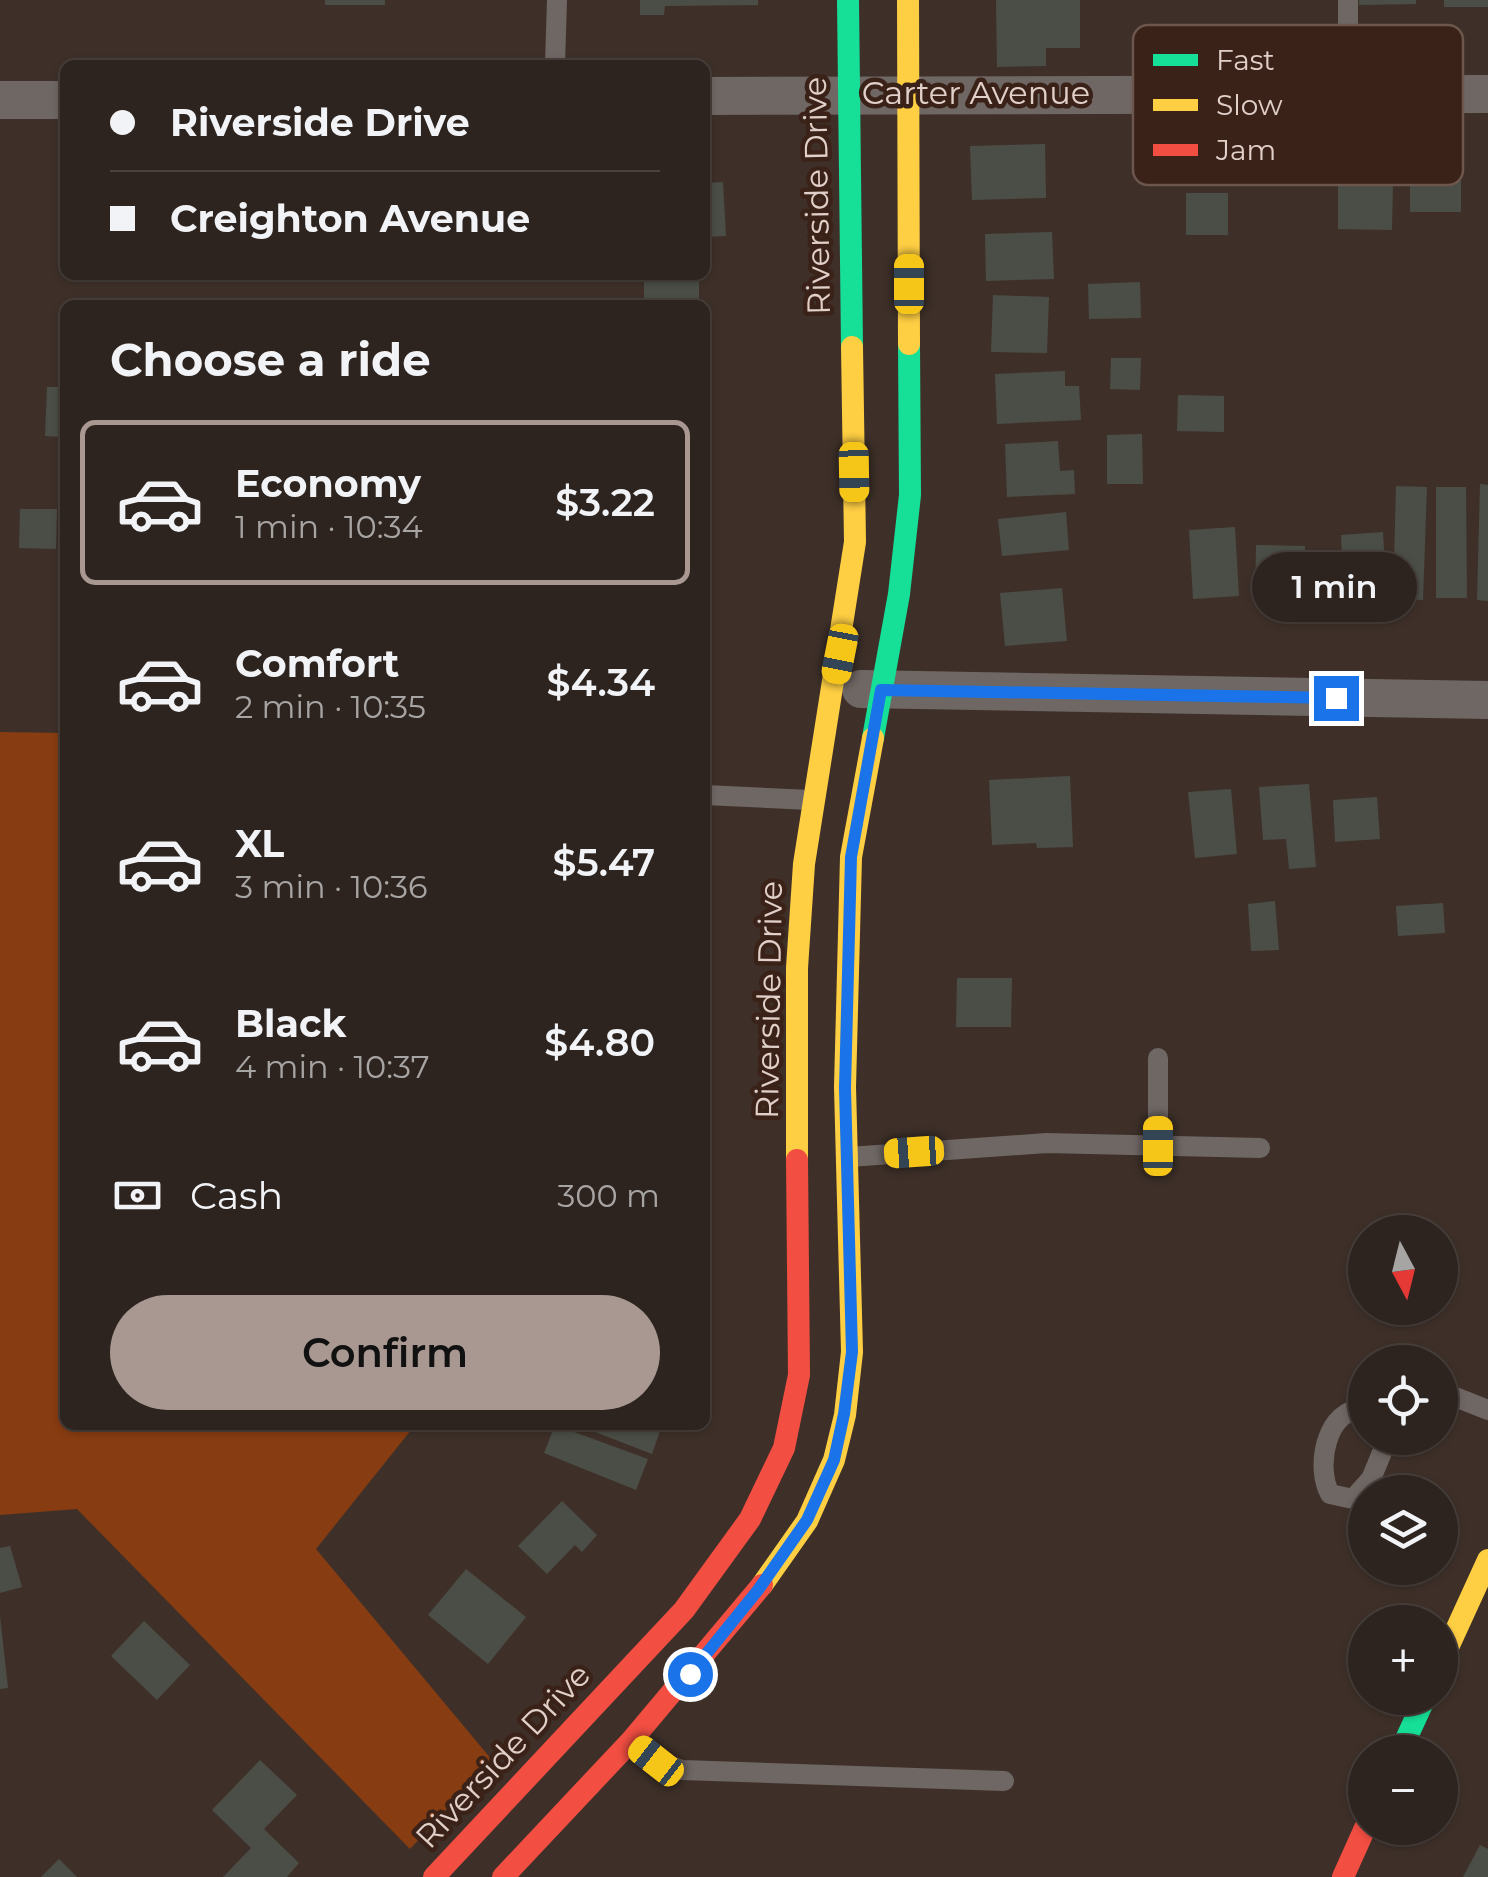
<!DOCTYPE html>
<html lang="en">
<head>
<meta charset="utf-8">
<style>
  body { margin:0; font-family:Montserrat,sans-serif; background:#362c28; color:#f1f3f6; height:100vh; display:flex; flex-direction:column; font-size:38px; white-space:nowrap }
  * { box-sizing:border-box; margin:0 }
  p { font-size:32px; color:#a7a4a4 }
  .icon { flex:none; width:55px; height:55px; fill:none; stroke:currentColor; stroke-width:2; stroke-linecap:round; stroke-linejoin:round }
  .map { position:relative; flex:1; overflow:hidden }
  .details { position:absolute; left:60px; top:300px; width:650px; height:1130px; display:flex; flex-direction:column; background:#2e241f; border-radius:15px; box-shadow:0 2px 8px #0004,0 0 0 2px #49413d }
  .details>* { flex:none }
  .hud { position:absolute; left:60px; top:60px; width:650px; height:220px; border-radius:15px; box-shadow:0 2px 8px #0004,0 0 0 2px #49413d; display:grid; align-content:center; height:220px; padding:0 50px; background:#2e241f }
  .needle { width:65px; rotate:173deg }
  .tools { position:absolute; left:1348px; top:1215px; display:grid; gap:20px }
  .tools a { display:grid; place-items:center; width:110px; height:110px; border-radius:50%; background:#2e241f; box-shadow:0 2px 8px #0004,0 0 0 2px #49413d; font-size:50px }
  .end { position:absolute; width:45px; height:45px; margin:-22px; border:12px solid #1a73e8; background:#fff; box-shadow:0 0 0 5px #fff }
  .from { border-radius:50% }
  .bubble { position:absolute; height:70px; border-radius:35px; background:#2e241f; box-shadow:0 2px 8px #0004,0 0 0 2px #49413d; font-size:32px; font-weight:600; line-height:70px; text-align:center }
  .car { position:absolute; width:30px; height:60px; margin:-30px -15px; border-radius:12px; box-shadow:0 0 8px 2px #0007; background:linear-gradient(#f5c518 24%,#345 0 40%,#f5c518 0 76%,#345 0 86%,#f5c518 0) }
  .hud b { display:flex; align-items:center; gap:35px; height:95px; font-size:38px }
  .hud b+b { border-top:2px solid #49413d }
  .hud i { width:25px; height:25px; background:#f1f3f6 }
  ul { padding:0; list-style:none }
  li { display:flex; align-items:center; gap:30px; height:165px; margin:0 20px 15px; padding:0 30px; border:5px solid transparent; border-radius:15px }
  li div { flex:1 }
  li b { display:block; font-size:38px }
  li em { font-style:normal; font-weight:600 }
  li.selected { border-color:#a89891 }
  li>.icon { width:90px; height:90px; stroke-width:1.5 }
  h2 { padding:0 50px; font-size:45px; line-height:120px }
  .pay { display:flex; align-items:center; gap:25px; height:110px; padding:0 50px; font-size:38px }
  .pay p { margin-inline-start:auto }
  .cta { display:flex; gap:20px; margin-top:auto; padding:20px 50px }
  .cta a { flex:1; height:115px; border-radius:60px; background:#a89891; color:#111; font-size:40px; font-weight:600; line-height:115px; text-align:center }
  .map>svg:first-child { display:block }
  .forest { fill:#883c11 }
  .building { fill:#4b4e46 }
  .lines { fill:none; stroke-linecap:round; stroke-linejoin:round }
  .lane { stroke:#6f6764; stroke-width:20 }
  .street { stroke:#6f6764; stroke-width:38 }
  .fast { stroke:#16e098; stroke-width:22 }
  .slow { stroke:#ffcf43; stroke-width:22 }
  .jam { stroke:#f24e42; stroke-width:22 }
  .route { stroke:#1a73e8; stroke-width:12 }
  .labels { text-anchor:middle; stroke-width:9; stroke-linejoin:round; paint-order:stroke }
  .street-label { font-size:32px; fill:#e1d0c9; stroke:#3b2218 }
  .key { fill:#3b2218; stroke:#6d564d; stroke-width:2.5 }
  .key-label { font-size:28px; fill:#e1d0c9 }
</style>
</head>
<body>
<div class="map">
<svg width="1488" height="1877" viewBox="0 0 1488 1877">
  <rect width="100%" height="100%" fill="#3e3029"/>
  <!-- forest -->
  <path class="forest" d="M0,732L65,733V1425H415L316,1549L492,1760L410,1849L77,1509L0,1515Z"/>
  <!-- building -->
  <path class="building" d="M325,0H385V5H325Z
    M640,0H758V5L665,6L664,15H640Z
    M996,0H1080V48H1046V66L997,67Z
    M1359,0H1416V4L1359,5Z
    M1444,0H1488V7H1444Z
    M1045,144L1046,198L972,200L970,146Z
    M1410,177H1461V212H1410Z
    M1338,181L1393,182L1392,230L1338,229Z
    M723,182L726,236L705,237V183Z
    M1186,193H1228V235H1186Z
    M1052,232L1054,279L986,281L985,234Z
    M644,275H699V305H644Z
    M1140,282L1141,318L1089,319L1088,284Z
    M993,295L1049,297L1047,353L991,352Z
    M1111,358H1141L1140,390L1110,389Z
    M1065,371V386H1079L1081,420L997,424L995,374Z
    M47,387H65V462L60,461L61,437L45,436Z
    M1178,395L1224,396V432L1177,431Z
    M1142,434L1143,484H1107V435Z
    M1058,441L1060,471L1074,470L1075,494L1007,497L1005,444Z
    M1480,484L1488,485V601L1477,600Z
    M1396,486L1427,487L1423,600L1393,599Z
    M1436,487H1466L1467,598H1436Z
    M20,509H57L56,549L19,548Z
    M1066,512L1069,550L1002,556L998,519Z
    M1235,527L1239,596L1193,599L1189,530Z
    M1383,532L1386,585L1316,590L1314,559L1342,557L1341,535Z
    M1256,545L1305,546L1304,601L1255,600Z
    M1062,588L1067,641L1005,646L1000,593Z
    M1070,776L1073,847L1037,848L1036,843L992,845L989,780Z
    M1309,784L1316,867L1289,869L1286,839L1263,840L1259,787Z
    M1231,789L1237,854L1195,858L1188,792Z
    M1377,797L1380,839L1335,842L1333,800Z
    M1275,901L1279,950L1251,951L1248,904Z
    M1443,903L1445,933L1398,936L1396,906Z
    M957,978H1012L1011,1027H956Z
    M555,1425L648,1459L636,1490L544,1453Z
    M577,1425H646L660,1431L652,1454Z
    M562,1501L597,1535L582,1552L575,1545L547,1574L518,1546Z
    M10,1546L22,1587L0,1593V1548Z
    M466,1569L526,1617L488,1664L428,1615Z
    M0,1616L8,1688L0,1689Z
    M144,1621L190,1665L157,1700L111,1656Z
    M260,1760L297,1795L264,1829L299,1863L287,1877H223L251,1848L212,1810Z
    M1480,1845L1488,1849V1877H1463Z
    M59,1859L77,1877H41Z"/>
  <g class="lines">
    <!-- lane -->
    <path class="lane" d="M555,65L557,0
      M1348,94V0
      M705,795L810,800
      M1158,1145V1058
      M849,1157L1047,1143L1260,1148
      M1440,1391L1488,1410
      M1365,1409C1326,1407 1315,1467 1330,1494L1353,1499L1371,1479L1388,1438
      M633,1742L656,1761L682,1770L1004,1781"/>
    <!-- street -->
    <path class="street" d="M705,96L1488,94
      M0,100H65
      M861,689L1488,700"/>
    <!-- fast -->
    <path class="fast" d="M848,0L852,347
      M873,738L899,594L910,495L909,344
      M1400,1752L1425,1698"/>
    <!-- slow -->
    <path class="slow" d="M908,0L909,344
      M797,1160V968L804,864L855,542L852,347
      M762,1585L807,1521L834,1460L845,1415L852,1352L845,1087L851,857L873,738
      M1440,1665L1488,1560"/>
    <!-- jam -->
    <path class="jam" d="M434,1877L684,1610L750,1519L784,1448L799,1375L797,1160
      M503,1877L631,1741L762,1585
      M1343,1877L1365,1828"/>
  </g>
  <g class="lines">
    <!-- route -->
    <path class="route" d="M690,1674L758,1590L807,1520L834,1460L844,1414L852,1352L845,1088L851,857L881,690L1336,698"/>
  </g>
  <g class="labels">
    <!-- street labels -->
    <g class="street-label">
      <text x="976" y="104">Carter Avenue</text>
      <text transform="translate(817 196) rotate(-91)" y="11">Riverside Drive</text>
      <text transform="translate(769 1000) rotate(-89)" y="11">Riverside Drive</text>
      <text transform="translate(503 1756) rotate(-47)" y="11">Riverside Drive</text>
    </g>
  </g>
  <!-- legend -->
  <rect x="1133" y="25" width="330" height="160" rx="15" class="key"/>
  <rect x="1153" y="54" width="45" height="12" fill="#16e098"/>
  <rect x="1153" y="99" width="45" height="12" fill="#ffcf43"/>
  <rect x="1153" y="144" width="45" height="12" fill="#f24e42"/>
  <g class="key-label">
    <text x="1216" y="70">Fast</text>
    <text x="1216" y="115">Slow</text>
    <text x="1216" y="160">Jam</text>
  </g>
</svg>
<div class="tools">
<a><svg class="needle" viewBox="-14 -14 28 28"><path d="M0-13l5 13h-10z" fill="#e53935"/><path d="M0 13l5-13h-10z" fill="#a7a4a4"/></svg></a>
<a><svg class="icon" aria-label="locate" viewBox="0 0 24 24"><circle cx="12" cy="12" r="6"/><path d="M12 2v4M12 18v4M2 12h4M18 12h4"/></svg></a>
<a><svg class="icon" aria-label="layers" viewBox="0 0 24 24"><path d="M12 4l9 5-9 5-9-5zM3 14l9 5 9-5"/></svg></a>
<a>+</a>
<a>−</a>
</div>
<i class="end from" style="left:690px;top:1674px"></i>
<i class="end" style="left:1336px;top:698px"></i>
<div class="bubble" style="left:1252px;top:552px;width:165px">1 min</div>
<i class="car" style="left:909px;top:284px;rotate:0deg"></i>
<i class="car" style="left:854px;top:472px;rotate:179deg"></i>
<i class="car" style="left:840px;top:654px;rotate:191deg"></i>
<i class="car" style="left:1158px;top:1146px;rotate:0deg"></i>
<i class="car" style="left:914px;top:1152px;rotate:266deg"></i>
<i class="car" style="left:656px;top:1761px;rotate:308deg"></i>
<div class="hud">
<b><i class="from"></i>Riverside Drive</b>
<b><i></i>Creighton Avenue</b>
</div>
<section class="details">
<h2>Choose a ride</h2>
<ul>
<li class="selected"><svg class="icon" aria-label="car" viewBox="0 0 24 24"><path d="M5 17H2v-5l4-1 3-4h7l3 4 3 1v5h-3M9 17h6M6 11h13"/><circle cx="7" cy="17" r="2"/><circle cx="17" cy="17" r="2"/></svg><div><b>Economy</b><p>1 min · 10:34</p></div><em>$3.22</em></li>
<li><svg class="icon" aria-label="car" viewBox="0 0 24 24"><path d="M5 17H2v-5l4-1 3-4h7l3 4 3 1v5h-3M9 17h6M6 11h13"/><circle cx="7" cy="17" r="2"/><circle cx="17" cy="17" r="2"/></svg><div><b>Comfort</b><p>2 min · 10:35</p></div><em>$4.34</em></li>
<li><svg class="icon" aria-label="car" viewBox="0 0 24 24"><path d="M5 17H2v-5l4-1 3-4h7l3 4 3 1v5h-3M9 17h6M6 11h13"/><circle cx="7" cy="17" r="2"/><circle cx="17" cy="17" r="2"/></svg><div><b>XL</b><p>3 min · 10:36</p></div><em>$5.47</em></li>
<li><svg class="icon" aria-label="car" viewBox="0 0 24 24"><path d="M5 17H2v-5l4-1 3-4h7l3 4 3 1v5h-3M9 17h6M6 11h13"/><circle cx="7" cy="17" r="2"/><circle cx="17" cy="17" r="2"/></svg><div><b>Black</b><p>4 min · 10:37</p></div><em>$4.80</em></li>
</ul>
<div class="pay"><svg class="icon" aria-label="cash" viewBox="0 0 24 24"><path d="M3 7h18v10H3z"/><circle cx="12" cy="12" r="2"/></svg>Cash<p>300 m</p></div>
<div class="cta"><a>Confirm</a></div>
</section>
</div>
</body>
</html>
